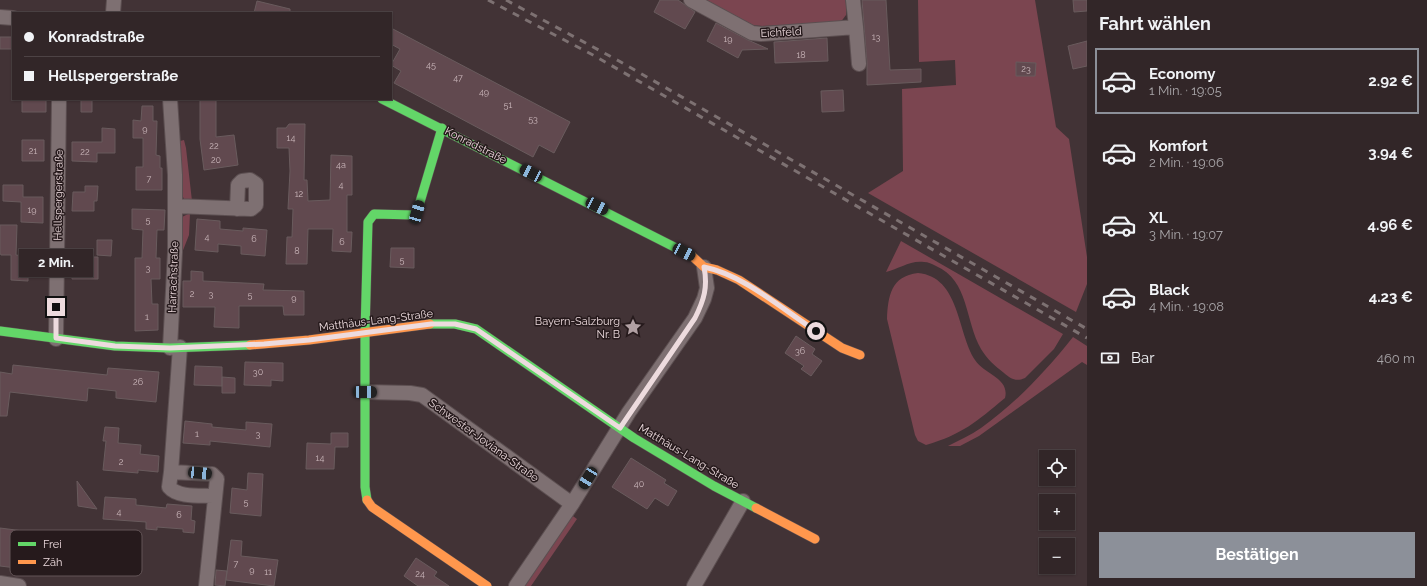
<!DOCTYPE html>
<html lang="de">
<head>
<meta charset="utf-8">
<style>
  body { margin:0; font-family:Raleway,sans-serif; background:#3a2e30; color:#f1f3f6; height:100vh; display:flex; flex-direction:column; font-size:15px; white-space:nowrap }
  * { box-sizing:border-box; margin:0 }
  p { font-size:13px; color:#a8a5a8 }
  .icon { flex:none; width:22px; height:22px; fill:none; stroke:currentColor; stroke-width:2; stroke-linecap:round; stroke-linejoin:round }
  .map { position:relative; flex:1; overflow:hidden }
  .side { display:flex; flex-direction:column; background:#322628; width:340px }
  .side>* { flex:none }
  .top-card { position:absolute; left:12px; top:12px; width:380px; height:88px; border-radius:0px; box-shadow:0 1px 3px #0004,0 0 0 1px #4d4345; display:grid; align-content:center; height:88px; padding:0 12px; background:#322628 }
  .tools { position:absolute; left:1039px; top:450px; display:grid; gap:8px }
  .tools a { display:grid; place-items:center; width:36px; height:36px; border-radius:0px; background:#322628; box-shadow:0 1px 3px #0004,0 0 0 1px #4d4345; font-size:20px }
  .end { position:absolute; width:18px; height:18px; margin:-9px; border:5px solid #eddbde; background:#111; box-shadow:0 0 0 2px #111 }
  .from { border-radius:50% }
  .bubble { position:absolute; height:28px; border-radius:0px; background:#322628; box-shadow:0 1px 3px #0004,0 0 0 1px #4d4345; font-size:13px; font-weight:700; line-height:28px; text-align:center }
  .car { position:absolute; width:12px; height:24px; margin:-12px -6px; border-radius:5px; box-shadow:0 0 3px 1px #0007; background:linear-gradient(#222 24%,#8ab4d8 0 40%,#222 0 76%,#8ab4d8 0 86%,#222 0) }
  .top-card b { display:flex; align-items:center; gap:14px; height:38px; font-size:15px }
  .top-card b+b { border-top:1px solid #4d4345 }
  .top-card i { width:10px; height:10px; background:#f1f3f6 }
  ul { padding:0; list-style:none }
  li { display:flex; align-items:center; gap:12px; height:66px; margin:0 8px 6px; padding:0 4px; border:2px solid transparent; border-radius:0px }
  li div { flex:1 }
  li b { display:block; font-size:15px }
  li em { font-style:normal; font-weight:700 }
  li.on { border-color:#8c9099 }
  li>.icon { width:36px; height:36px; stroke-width:1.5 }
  h2 { padding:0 12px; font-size:18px; line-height:48px }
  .pay { display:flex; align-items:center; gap:10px; height:44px; padding:0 12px; font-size:15px }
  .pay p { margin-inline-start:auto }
  .primary-button { display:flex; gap:8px; margin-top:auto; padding:8px 12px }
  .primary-button a { flex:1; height:46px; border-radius:0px; background:#8c9099; color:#fff; font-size:16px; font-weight:700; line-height:46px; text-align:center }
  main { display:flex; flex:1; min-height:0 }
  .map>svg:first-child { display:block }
  .green { fill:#7b4550 }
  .building { fill:#61494f; stroke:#695b5d }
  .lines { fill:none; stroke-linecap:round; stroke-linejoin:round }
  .street-casing { stroke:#5c4f51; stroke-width:16 }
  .fast-casing { stroke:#5c4f51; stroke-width:10 }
  .slow-casing { stroke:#5c4f51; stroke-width:10 }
  .street { stroke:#7e7072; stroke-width:14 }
  .fast { stroke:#63d668; stroke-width:9 }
  .slow { stroke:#ff974d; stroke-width:9 }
  .rail { stroke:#7d7172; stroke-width:3; stroke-dasharray:7 7; stroke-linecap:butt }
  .route { stroke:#eddbde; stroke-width:5 }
  .labels { text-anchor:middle; stroke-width:3; stroke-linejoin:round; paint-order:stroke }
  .number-label { font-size:9px; fill:#cab6ba }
  .street-label { font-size:11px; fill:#eddbde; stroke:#261a1c }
  .poi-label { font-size:11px; fill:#eddbde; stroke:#261a1c; text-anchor:end }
  .key { fill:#261a1c; stroke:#625456; stroke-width:1 }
  .key-label { font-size:11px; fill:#eddbde }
</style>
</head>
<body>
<main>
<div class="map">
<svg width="1087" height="586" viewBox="0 0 1087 586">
  <rect width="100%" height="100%" fill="#423336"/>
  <!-- green -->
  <path class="green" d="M706,0H846V15L840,23L762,26L753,25Z
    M918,0H1035L1056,127L1069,139L1087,257V284L1076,312L868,193L903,171L902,89L956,85L955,60L919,62Z
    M184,140L186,148L192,201L184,199L182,195L179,144L180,141Z
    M190,213L189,235L178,263L180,223L182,217Z
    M901,241L1063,334L1054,349L1025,378C1016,382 1011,379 1004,373C995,366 987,359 981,349C965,321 969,280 936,266C932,264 928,262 924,262C910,260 899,269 886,272Z
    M918,273C960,277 957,332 975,360C985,375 1010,378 1005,398C976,422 963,434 926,445L918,441L915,435L887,319C888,296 891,276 918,273Z
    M1073,337L1087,346V365L1082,362L979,436L960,446H948C959,440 971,435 981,428C1016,403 1046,371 1073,337Z
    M570,514L577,519L531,586H521Z"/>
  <!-- building -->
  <path class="building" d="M660,0H678L695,12L685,29L654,12Z
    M862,0H886L890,70L921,69V82L867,85V63Z
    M1073,0H1087V11L1074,12Z
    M257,1L290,9V13H254Z
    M716,23L748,40L768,49L742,50L738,58L707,41Z
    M391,28L570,122L554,153L539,145L533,157L394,83L401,71L391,65L400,49L391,44Z
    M0,37H13V49H0Z
    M827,38L828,61L775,63L774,42Z
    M1087,41V66L1073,69L1068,46Z
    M1016,62L1036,63L1035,76H1016Z
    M843,90L844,111L822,112L821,91Z
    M22,99H46V112H22Z
    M81,99H92V112H81Z
    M200,99H216V137L234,135L238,165L204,170L200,139Z
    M142,106H153V121H157L156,155L160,156V168H162V190H136V167H143V138H133V120L141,121Z
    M289,124H305L304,180H307L308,201L330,200L331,155L352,156V195H347V232H352L351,252L332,251L333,229H308L307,264H286L287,237H292L293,209H288L290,171L289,148H277V128H286Z
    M102,128L115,129V153H97V162L72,161V142H102Z
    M22,140H44V161H22Z
    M3,185H23V197H43V223L21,222V202L3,201Z
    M85,186H98L97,201H94V211H72L73,192H85Z
    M132,209L165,210L164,230H157L156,258H160V279H151L152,304H158V330L135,331V258H142L143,230L132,229Z
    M197,219L220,221V229L243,231V228L267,230L265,256L241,254V246L218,244V252L195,250Z
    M0,225H17L16,255L37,258L36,275H28V281L11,280V255H1L0,253Z
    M97,240H112L111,256L97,255Z
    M391,248H414V268L390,267Z
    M72,257H98V279H72Z
    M191,271L203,272V281L264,284L263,290L304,291V315H284L283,306H239V328L214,327L215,307H183V281H191Z
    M796,336L815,349L812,354L822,361L811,376L801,369L804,366L785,353Z
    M245,362L283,363V381L271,380V386L244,385Z
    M13,365L107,375L108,368L159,372L156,402L116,398V391L88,388L87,401L10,392L7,416H0V372L12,374Z
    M195,366L222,367V386L194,385Z
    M222,377L235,378V393H222Z
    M185,421L212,424V427L246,430V422L272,424L270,447L210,441V445L183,443Z
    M105,427L119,428L118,443L141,445L140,454L159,456L158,472L138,470V473L103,470L106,441H103Z
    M331,433H348V447H335L334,469H306L307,443L331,444Z
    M631,458L666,480L664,483L677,491L668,506L655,498L647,509L612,487Z
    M248,473L263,474L261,516L230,513L232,488L247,490Z
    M77,481L97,509L78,506Z
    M105,497L136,499V505L166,508L167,504L192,506L191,520L195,521L194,533L183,532V529L157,527V530L146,529V522L103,519Z
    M0,528L71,537L66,574L0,566Z
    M231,540L242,541L241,556L278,560L274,586L226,580Z
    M416,558L437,572L434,576L449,586H418L404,576Z
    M216,570L227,571L225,586L215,585Z"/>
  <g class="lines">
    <!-- street casing -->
    <g class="street-casing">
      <path id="street" d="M691,0L752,33L761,34L856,27L853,0
        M113,13L114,0
        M0,17L13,18
        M856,27L859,64
        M175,206L251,209L256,205V184L250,180L242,181L238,185L237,209
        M56,339L59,99
        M170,348L175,252V175L170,99
        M365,392L410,393L422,395L572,504
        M171,472L180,347
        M0,583L19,586
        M206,586C210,550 213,515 217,479L212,474L171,472L169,487C178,498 202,495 215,496
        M516,586L572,504L629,412L695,318L704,299L707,288L704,267
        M694,586L743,501"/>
    </g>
    <!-- fast casing -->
    <g class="fast-casing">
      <path id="fast" d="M382,99L692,256
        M430,324H455L476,329L634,438L714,486L756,508
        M0,331L115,346L170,348L250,345
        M367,500L365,487V332L368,222L374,214L414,215L417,212L442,128"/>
    </g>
    <!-- slow casing -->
    <g class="slow-casing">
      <path id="slow" d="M692,256L704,267L717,270L739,280L842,348L860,355
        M250,345L309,340L430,324
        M367,500L372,507L487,586
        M756,508L815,539"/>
    </g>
    <!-- street -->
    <use href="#street" class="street"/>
    <!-- fast -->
    <use href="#fast" class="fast"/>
    <!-- slow -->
    <use href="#slow" class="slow"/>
    <!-- rail -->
    <path class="rail" d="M488,0L593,55L1087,338
      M506,0L619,61L1087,329"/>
  </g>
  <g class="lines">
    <!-- route -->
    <path class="route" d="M56,307V338L115,346L170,348L264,344L309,340L431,324H455L476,329L620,428L695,318C704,300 708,287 704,267C744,275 782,309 816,331"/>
  </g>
  <!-- icons -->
  <defs>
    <g id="sight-bare" transform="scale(1.38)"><path d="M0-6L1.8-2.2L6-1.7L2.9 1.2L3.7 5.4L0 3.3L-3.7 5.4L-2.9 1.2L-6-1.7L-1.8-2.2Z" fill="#b1a0a3" stroke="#261a1c" stroke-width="2.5" paint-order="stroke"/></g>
  </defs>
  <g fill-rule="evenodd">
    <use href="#sight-bare" x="633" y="327"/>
  </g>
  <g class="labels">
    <!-- number labels -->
    <g class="number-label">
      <text x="876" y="40">13</text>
      <text x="728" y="42">19</text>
      <text x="801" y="58">18</text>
      <text x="431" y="68">45</text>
      <text x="1026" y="72">23</text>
      <text x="458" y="81">47</text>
      <text x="484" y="95">49</text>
      <text x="508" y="108">51</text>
      <text x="533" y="122">53</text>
      <text x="145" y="132">9</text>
      <text x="291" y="141">14</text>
      <text x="214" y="149">22</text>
      <text x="33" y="154">21</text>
      <text x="85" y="155">22</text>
      <text x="216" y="163">20</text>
      <text x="341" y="168">4a</text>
      <text x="149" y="182">7</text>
      <text x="341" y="188">4</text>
      <text x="299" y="197">12</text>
      <text x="32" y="213">19</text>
      <text x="148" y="223">5</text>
      <text x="207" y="240">4</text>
      <text x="254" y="242">6</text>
      <text x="342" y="245">6</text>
      <text x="297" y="254">8</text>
      <text x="402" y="263">5</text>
      <text x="148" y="271">3</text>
      <text x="192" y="297">2</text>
      <text x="211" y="297">3</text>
      <text x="250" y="298">5</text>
      <text x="294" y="301">9</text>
      <text x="147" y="320">1</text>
      <text x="800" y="354">36</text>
      <text x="258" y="375">30</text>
      <text x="138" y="385">26</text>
      <text x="197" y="437">1</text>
      <text x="258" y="437">3</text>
      <text x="320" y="461">14</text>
      <text x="121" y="465">2</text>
      <text x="639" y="487">40</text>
      <text x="246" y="505">5</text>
      <text x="119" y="515">4</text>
      <text x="179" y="518">6</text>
      <text x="236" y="567">7</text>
      <text x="252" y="573">9</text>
      <text x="268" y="575">11</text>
      <text x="420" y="577">24</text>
    </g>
    <!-- street labels -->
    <g class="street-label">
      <text transform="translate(781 32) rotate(-3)" y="4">Eichfeld</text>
      <text transform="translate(476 145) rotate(27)" y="4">Konradstraße</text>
      <text transform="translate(58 195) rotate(-89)" y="4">Hellspergerstraße</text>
      <text transform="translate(173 277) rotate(-88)" y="4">Harrachstraße</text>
      <text transform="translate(376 320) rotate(-7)" y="4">Matthäus-Lang-Straße</text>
      <text transform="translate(484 440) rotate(36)" y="4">Schwester-Joviana-Straße</text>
      <text transform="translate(689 456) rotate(31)" y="4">Matthäus-Lang-Straße</text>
    </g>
    <!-- poi labels -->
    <g class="poi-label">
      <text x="620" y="325">Bayern-Salzburg<tspan x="620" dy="13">Nr. B</tspan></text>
    </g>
  </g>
  <!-- legend -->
  <rect x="10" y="530" width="132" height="46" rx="6" class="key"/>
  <rect x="18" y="542" width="18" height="4" fill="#63d668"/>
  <rect x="18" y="560" width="18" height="4" fill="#ff974d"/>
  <g class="key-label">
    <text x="43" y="548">Frei</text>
    <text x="43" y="566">Zäh</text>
  </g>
</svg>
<div class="tools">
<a><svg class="icon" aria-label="locate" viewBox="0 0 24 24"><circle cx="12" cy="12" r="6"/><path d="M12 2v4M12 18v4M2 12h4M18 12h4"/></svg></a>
<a>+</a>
<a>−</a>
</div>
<i class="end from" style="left:816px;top:331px"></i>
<i class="end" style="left:56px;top:307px"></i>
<div class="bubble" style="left:19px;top:249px;width:74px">2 Min.</div>
<i class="car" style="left:531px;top:173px;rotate:297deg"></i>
<i class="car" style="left:597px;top:206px;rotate:117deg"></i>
<i class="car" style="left:417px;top:212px;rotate:16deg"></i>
<i class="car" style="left:684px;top:252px;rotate:117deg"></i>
<i class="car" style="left:365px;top:392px;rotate:91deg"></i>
<i class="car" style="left:200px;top:473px;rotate:95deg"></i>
<i class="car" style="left:588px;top:478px;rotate:212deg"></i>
<div class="top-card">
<b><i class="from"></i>Konradstraße</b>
<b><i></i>Hellspergerstraße</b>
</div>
</div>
<section class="side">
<h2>Fahrt wählen</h2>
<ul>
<li class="on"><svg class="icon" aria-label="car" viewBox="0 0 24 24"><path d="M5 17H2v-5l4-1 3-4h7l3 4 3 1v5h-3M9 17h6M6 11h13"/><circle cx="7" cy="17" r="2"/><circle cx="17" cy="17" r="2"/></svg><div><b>Economy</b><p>1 Min. · 19:05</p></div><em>2.92 €</em></li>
<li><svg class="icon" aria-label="car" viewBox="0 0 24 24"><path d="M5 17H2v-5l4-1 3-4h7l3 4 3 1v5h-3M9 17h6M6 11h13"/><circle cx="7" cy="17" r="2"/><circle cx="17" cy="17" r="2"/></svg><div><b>Komfort</b><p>2 Min. · 19:06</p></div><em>3.94 €</em></li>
<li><svg class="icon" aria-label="car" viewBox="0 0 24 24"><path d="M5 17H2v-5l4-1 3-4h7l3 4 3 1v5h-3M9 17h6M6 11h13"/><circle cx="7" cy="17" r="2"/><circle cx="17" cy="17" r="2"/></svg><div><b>XL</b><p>3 Min. · 19:07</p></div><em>4.96 €</em></li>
<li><svg class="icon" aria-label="car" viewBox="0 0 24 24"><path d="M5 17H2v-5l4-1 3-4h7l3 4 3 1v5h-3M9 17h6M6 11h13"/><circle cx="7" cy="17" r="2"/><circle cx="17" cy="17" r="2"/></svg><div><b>Black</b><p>4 Min. · 19:08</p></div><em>4.23 €</em></li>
</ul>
<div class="pay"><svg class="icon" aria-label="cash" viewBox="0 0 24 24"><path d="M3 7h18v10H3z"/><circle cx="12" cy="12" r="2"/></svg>Bar<p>460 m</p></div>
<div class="primary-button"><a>Bestätigen</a></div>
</section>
</main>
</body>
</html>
